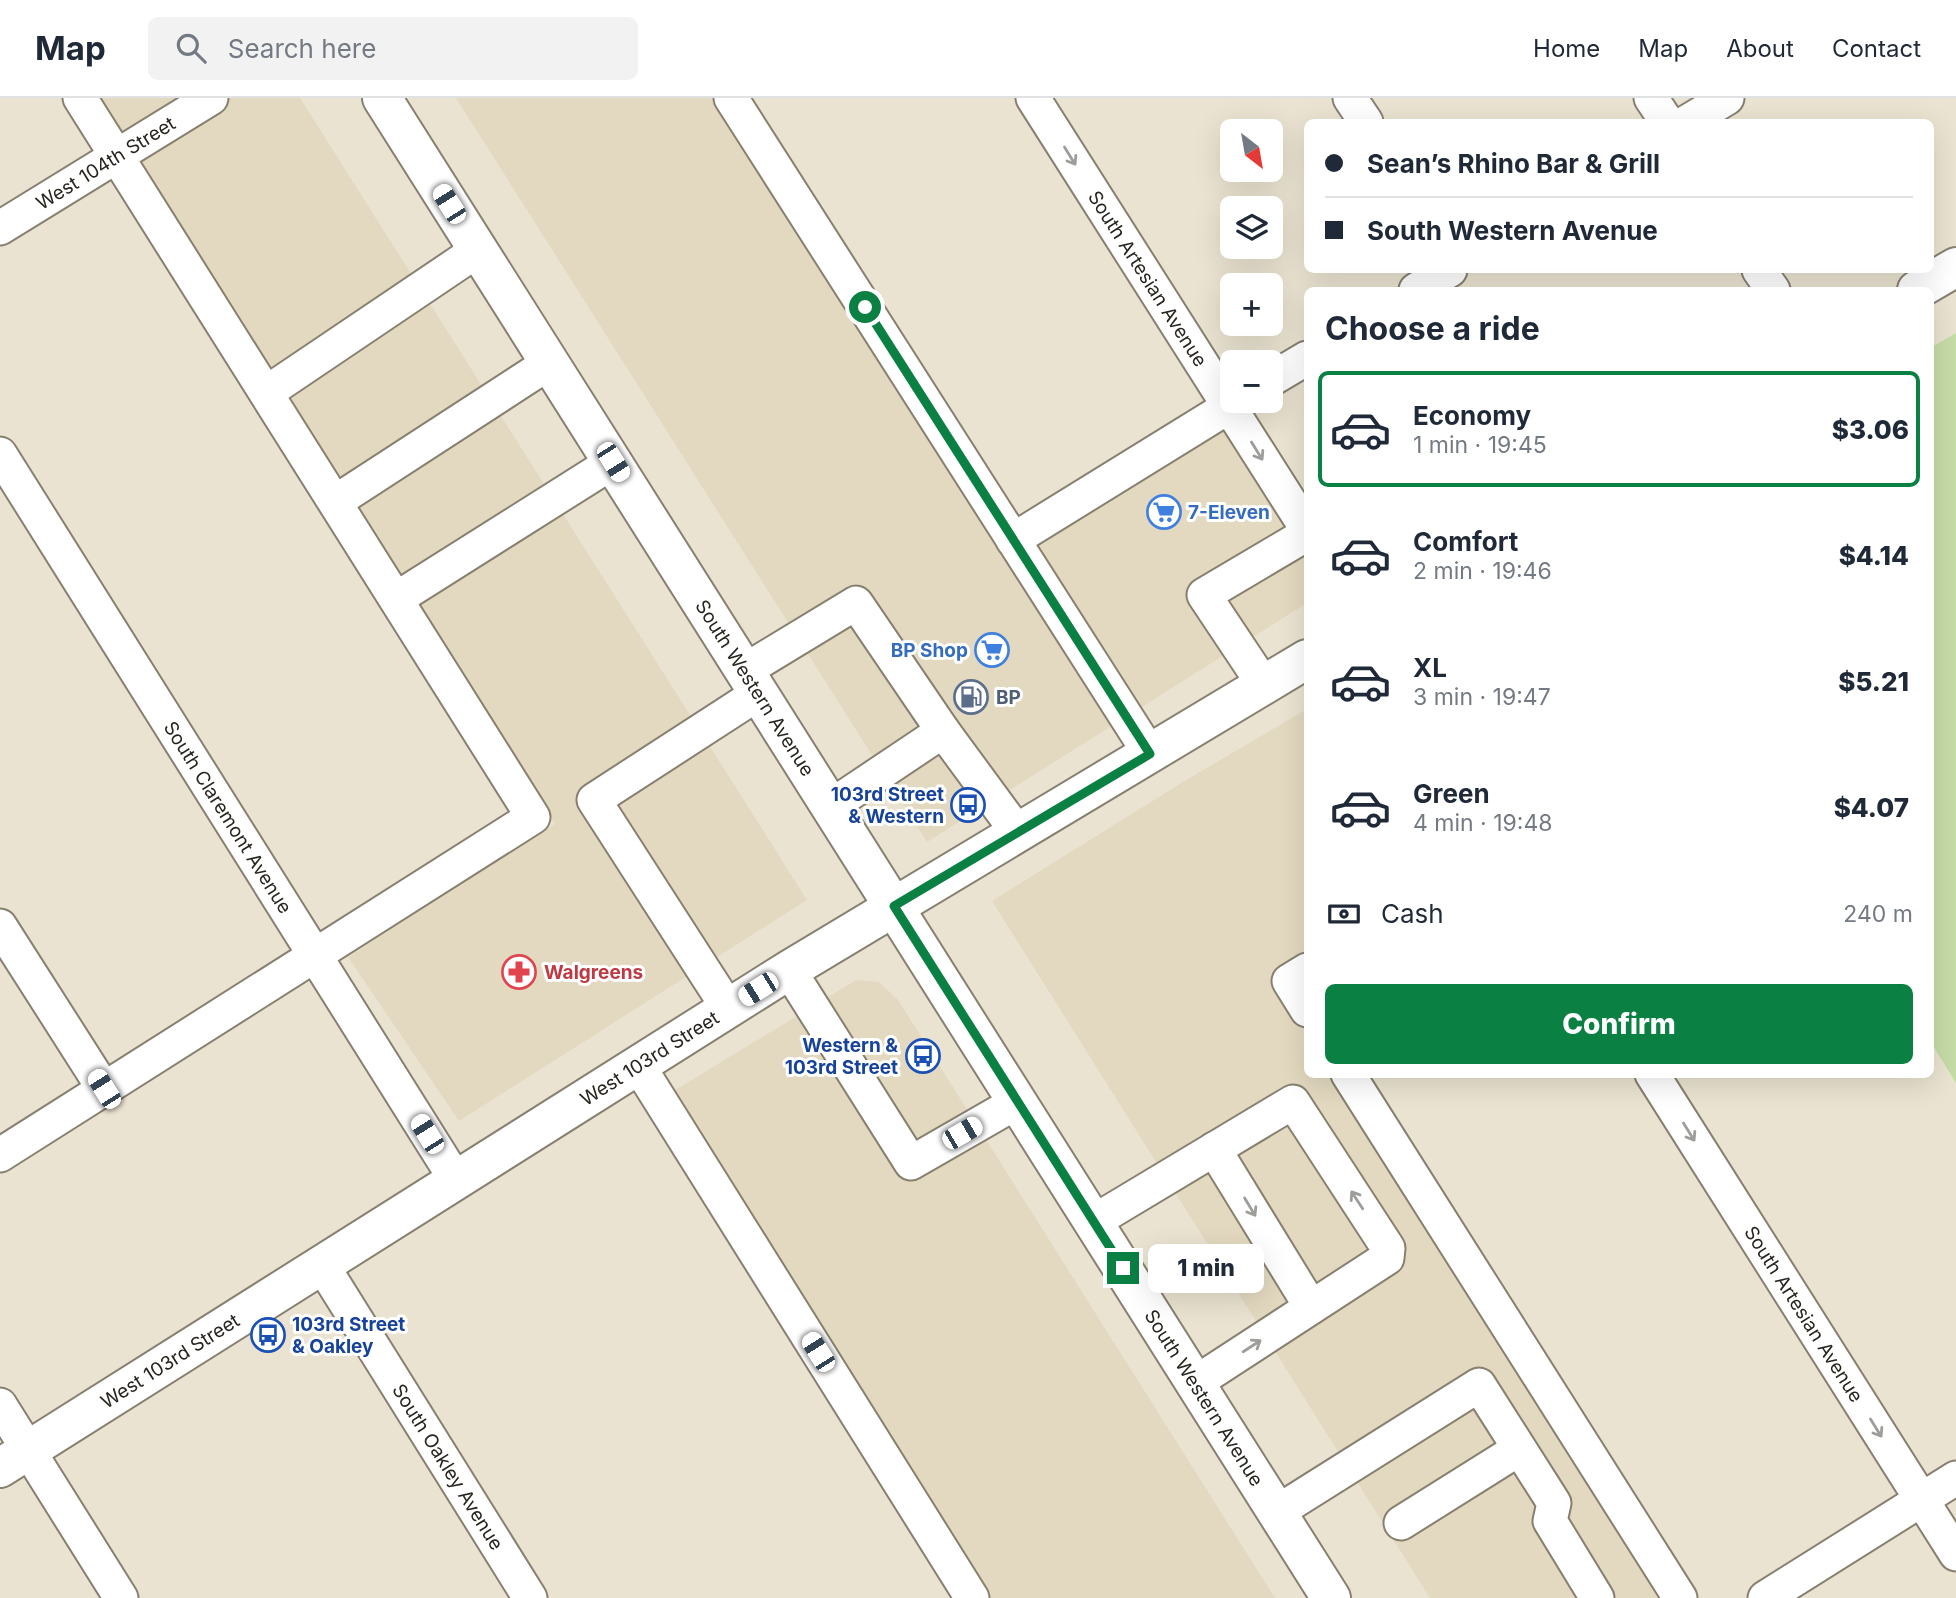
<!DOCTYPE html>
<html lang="en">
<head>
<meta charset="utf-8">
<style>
  body { margin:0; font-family:Inter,sans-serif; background:#f2f2f3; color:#1f2937; height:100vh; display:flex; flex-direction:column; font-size:26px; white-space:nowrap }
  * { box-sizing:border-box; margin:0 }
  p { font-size:23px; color:#747a83 }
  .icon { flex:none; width:38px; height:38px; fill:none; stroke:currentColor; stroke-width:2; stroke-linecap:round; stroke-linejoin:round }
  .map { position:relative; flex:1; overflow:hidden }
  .panel { position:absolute; left:1304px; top:189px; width:630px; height:791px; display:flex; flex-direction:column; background:#fff; border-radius:10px; box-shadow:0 7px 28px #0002 }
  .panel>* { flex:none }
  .banner { position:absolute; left:1304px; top:21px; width:630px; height:154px; border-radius:10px; box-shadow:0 7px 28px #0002; display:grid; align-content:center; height:154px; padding:0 21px; background:#fff }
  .needle { width:46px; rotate:149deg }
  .buttons { position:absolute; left:1220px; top:21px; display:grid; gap:14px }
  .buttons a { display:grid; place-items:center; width:63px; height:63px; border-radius:10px; background:#fff; box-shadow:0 7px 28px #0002; font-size:35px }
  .end { position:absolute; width:32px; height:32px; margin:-16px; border:9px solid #0b8043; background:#fff; box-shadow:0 0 0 4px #fff }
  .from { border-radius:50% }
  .bubble { position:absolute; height:49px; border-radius:10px; background:#fff; box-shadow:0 7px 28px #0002; font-size:23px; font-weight:800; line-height:49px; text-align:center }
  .car { position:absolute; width:21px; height:42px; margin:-21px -10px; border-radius:9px; box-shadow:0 0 5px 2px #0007; background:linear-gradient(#fff 24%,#345 0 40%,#fff 0 76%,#345 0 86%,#fff 0) }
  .banner b { display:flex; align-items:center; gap:24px; height:66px; font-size:26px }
  .banner b+b { border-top:2px solid #e0e1e3 }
  .banner i { width:18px; height:18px; background:#1f2937 }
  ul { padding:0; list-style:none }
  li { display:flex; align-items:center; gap:21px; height:116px; margin:0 14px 10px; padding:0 7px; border:4px solid transparent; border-radius:10px }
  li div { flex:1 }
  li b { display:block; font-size:26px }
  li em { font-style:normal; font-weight:800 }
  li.selected { border-color:#0b8043 }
  li>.icon { width:63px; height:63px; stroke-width:1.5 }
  h2 { padding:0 21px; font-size:32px; line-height:84px }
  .pay { display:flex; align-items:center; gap:18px; height:77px; padding:0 21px; font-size:26px }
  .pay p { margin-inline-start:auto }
  .action { display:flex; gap:14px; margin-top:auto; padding:14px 21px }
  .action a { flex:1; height:80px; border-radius:10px; background:#0b8043; color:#fff; font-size:28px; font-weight:800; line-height:80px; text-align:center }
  header { display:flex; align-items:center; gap:42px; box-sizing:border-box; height:98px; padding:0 35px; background:#fff; border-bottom:2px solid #e0e1e3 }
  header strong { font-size:33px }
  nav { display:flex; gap:38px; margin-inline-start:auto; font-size:24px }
  .search { width:490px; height:63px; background:#f2f2f3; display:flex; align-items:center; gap:18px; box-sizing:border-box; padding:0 24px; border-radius:10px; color:#747a83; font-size:26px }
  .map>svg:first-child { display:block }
  .built { fill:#e3d9c0 }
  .green { fill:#c6dca7 }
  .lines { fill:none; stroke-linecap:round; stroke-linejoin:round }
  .minor-casing { stroke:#878070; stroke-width:37 }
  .major-casing { stroke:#878070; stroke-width:42 }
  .minor { stroke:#fff; stroke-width:33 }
  .major { stroke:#fff; stroke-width:38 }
  .oneway { stroke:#9e9d9a }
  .route { stroke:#0b8043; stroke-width:9 }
  .labels { text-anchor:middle; stroke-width:6; stroke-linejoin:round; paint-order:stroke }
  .street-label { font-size:19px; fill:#28251f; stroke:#fff }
  .shop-label { font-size:19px; font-weight:bold; fill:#366cbe; stroke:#fff; text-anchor:start }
  .service-label { font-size:19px; font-weight:bold; fill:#4e5e75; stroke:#fff; text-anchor:start }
  .transit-label { font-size:19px; font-weight:bold; fill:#164399; stroke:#fff; text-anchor:end }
  .health-label { font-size:19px; font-weight:bold; fill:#be3a42; stroke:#fff; text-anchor:start }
</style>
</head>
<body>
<header>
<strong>Map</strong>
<div class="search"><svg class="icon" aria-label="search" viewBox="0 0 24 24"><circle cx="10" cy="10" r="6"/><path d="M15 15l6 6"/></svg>Search here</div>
<nav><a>Home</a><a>Map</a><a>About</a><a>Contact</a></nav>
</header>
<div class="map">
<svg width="1956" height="1500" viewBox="0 0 1956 1500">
  <rect width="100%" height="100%" fill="#eae3d1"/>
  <!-- built -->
  <path class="built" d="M91,0H300L807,802L459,1023L348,859L555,726Z
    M456,0H724L1012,453L1232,317L1307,436V505L927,744Z
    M1307,611V976L1366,977L1693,1500H1430L992,803L1183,684Z
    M856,882L879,884L898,902L1275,1500H972L659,1002Z"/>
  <!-- green -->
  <path class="green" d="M1956,235V985L1930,943V250Z"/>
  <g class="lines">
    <!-- minor casing -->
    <g class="minor-casing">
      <g id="minor">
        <path d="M731,0L1150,656"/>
        <path id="s1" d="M1033,0L1307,431"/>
        <path d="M1350,0L1366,24"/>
        <path d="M1651,0L1667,24"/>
        <path d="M1687,24L1727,0"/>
        <path id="s2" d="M0,130L211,0"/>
        <path d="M1759,172L1773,192"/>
        <path d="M1416,192L1450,172"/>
        <path d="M1270,282L1307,260"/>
        <path d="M266,295L478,152"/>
        <path id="s3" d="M0,356L456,1082"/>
        <path d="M335,404L549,265"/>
        <path d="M1013,442L1238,303"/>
        <path d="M396,501L613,364"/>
        <path d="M744,573L856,505L943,633"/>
        <path d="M1264,587L1204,497L1307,436"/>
        <path d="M831,708L943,633L1018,735"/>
        <path d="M0,828L104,991"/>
        <path d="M789,872L911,1065L1017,1004"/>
        <path d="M1307,872L1289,883L1307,912"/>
        <path d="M728,910L594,702L759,595"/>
        <path d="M638,967L972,1500"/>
        <path d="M1348,976L1680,1500"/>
        <path id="s4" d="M1652,976L1956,1456"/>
        <path d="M1214,1051L1311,1209"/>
        <path d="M0,1057L533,719L80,0"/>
        <path d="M1093,1124L1293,1004L1388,1150L1387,1160L1195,1285"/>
        <path id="s5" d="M322,1167L530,1500"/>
        <path d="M0,1307L121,1500"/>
        <path d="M1277,1414L1479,1287L1554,1405L1550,1423L1597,1500"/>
        <path d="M1401,1425L1519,1351"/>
        <path d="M1765,1500L1956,1380"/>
      </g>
    </g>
    <!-- major casing -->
    <g class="major-casing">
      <g id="major">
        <path id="s6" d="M382,0L1331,1500"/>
        <path d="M1917,192L1956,169"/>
        <path id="s7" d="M0,1370L789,872L1307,561"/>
      </g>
    </g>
    <!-- minor -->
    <use href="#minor" class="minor"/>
    <!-- major -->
    <use href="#major" class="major"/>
  </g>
  <!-- one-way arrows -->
  <defs><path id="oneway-shaft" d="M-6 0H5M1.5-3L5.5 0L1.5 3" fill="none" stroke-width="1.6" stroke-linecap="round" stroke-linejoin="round" transform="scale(1.75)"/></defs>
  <g class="oneway">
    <use href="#oneway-shaft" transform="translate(1070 58) rotate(58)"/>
    <use href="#oneway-shaft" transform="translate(1257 353) rotate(58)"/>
    <use href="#oneway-shaft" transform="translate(1689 1034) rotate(58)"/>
    <use href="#oneway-shaft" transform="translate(1357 1102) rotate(-123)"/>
    <use href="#oneway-shaft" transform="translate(1250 1109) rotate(59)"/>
    <use href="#oneway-shaft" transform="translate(1252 1248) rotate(-33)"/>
    <use href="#oneway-shaft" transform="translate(1876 1330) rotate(58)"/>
  </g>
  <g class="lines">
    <!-- route -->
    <path class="route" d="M865,209L1150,656L894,808L1123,1170"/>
  </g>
  <!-- icons -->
  <defs>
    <g id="supermarket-ring" transform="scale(1.75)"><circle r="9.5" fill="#fff" stroke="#3f7fe0" stroke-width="1.5"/><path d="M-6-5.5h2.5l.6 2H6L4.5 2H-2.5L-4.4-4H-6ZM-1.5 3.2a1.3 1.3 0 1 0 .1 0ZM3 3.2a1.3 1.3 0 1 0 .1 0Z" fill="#3f7fe0"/></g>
    <g id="fuel-ring" transform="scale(1.75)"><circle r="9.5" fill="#fff" stroke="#5c6f8a" stroke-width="1.5"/><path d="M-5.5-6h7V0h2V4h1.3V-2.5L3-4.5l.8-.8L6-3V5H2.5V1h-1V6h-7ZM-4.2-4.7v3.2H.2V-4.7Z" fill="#5c6f8a"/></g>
    <g id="bus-ring" transform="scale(1.75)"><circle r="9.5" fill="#fff" stroke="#1a4fb4" stroke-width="1.5"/><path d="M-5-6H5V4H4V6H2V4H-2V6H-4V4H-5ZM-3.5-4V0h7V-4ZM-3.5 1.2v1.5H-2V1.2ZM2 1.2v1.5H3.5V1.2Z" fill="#1a4fb4"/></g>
    <g id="pharmacy-ring" transform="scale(1.75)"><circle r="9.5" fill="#fff" stroke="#e0444e" stroke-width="1.5"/><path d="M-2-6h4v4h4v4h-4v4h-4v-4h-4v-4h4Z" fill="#e0444e"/></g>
  </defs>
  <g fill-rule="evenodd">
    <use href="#supermarket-ring" x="1164" y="414"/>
    <use href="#supermarket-ring" x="992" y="552"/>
    <use href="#fuel-ring" x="971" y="599"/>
    <use href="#bus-ring" x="968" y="707"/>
    <use href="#pharmacy-ring" x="519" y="874"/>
    <use href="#bus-ring" x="923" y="958"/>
    <use href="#bus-ring" x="268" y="1237"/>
  </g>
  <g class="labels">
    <!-- street labels -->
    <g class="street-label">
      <text dy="7" stroke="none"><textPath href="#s2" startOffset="124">West 104th Street</textPath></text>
      <text dy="7" stroke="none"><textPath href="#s1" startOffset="214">South Artesian Avenue</textPath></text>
      <text dy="7" stroke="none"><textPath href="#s6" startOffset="698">South Western Avenue</textPath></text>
      <text dy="7" stroke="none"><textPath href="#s3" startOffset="429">South Claremont Avenue</textPath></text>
      <text dy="7" stroke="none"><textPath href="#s7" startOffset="768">West 103rd Street</textPath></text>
      <text dy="7" stroke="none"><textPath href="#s4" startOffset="284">South Artesian Avenue</textPath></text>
      <text dy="7" stroke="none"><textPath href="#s7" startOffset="201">West 103rd Street</textPath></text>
      <text dy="7" stroke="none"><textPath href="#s6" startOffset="1538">South Western Avenue</textPath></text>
      <text dy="7" stroke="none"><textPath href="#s5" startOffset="238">South Oakley Avenue</textPath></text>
    </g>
    <!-- shop labels -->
    <g class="shop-label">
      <text x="1188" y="421">7-Eleven</text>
      <text x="968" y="559" text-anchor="end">BP Shop</text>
    </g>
    <!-- service labels -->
    <g class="service-label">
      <text x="996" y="606">BP</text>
    </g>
    <!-- transit labels -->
    <g class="transit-label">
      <text x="944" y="703">103rd Street<tspan x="944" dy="22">&amp; Western</tspan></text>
      <text x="898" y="954">Western &amp;<tspan x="898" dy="22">103rd Street</tspan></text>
      <text x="292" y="1233" text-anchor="start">103rd Street<tspan x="292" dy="22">&amp; Oakley</tspan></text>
    </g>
    <!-- health labels -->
    <g class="health-label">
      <text x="544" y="881">Walgreens</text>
    </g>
  </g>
</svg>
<div class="buttons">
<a><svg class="needle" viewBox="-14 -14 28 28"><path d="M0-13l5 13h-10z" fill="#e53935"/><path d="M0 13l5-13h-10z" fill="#747a83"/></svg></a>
<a><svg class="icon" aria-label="layers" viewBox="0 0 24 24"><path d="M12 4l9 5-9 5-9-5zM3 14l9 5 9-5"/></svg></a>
<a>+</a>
<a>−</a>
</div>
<i class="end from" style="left:865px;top:209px"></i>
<i class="end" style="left:1123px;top:1170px"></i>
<div class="bubble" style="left:1148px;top:1146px;width:116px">1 min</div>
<i class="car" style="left:449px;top:106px;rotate:328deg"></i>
<i class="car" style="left:613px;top:364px;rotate:148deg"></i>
<i class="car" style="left:758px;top:891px;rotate:238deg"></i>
<i class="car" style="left:104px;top:991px;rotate:328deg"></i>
<i class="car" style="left:962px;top:1035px;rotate:60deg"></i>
<i class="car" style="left:427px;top:1036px;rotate:328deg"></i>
<i class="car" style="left:818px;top:1254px;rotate:328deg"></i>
<div class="banner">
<b><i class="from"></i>Sean’s Rhino Bar &amp; Grill</b>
<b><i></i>South Western Avenue</b>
</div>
<section class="panel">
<h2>Choose a ride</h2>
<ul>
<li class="selected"><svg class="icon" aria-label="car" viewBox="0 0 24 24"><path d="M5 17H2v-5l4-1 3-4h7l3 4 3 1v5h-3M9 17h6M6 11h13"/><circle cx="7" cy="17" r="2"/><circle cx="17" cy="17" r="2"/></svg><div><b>Economy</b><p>1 min · 19:45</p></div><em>$3.06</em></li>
<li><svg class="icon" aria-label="car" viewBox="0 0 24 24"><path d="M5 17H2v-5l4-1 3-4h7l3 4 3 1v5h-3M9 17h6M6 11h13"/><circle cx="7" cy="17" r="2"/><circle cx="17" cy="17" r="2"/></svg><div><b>Comfort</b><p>2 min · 19:46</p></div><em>$4.14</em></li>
<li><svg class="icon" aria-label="car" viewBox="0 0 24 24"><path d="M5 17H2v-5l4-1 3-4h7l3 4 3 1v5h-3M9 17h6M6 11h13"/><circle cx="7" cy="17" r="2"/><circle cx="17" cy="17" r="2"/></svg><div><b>XL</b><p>3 min · 19:47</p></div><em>$5.21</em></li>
<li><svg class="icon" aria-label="car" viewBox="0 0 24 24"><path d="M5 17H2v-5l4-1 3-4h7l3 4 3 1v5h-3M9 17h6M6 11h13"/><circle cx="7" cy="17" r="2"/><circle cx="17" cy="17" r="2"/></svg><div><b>Green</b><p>4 min · 19:48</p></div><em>$4.07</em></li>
</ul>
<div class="pay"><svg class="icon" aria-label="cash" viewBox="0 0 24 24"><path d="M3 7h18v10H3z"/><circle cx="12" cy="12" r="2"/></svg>Cash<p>240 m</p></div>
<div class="action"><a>Confirm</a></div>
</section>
</div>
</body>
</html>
